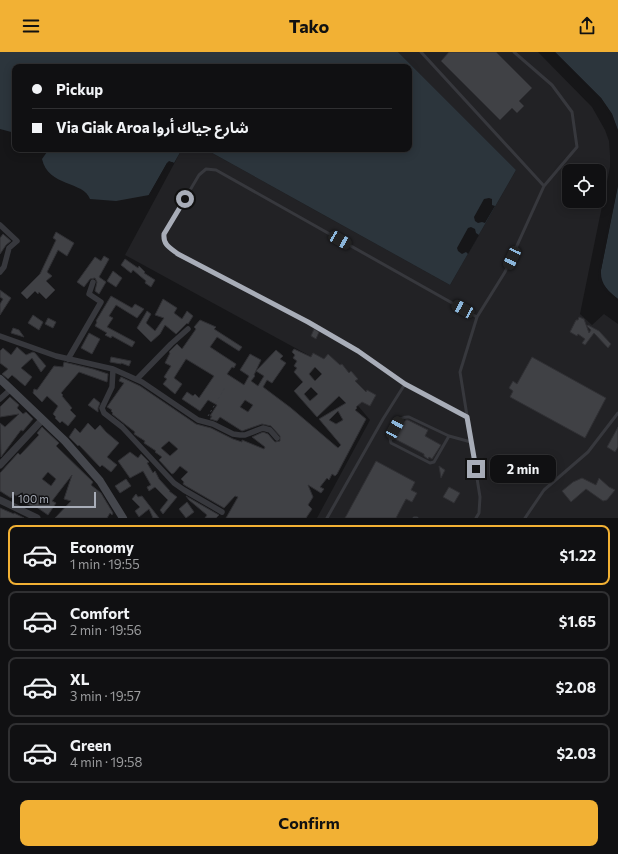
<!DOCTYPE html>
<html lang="en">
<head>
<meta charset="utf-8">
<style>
  body { margin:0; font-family:Commissioner,"Noto Sans Arabic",sans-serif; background:#1e1e20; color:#f1f3f6; height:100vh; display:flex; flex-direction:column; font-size:15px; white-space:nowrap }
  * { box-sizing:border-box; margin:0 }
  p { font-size:13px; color:#9c9d9f }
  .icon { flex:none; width:22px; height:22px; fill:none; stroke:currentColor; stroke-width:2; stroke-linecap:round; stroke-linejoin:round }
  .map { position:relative; height:466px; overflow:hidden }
  .sheet { display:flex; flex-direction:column; background:#101012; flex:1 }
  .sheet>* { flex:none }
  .top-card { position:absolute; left:12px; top:12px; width:400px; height:88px; border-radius:8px; box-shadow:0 2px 10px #0003,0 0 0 1px #303032; display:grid; align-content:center; height:88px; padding:0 20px; background:#101012 }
  .buttons { position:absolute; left:562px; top:112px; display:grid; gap:8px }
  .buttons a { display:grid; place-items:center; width:44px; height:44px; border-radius:8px; background:#101012; box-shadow:0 2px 10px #0003,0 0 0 1px #303032; font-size:20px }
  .scale { position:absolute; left:12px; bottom:10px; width:84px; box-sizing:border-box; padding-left:4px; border:2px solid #a8adb8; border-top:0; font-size:11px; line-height:14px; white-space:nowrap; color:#a8adb8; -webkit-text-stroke:3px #111113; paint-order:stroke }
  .end { position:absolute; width:18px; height:18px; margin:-9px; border:5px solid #a8adb8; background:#111; box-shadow:0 0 0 2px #111 }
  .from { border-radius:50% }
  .bubble { position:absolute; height:28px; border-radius:8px; background:#101012; box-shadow:0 2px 10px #0003,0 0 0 1px #303032; font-size:13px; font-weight:700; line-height:28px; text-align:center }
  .car { position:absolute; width:12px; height:24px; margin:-12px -6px; border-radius:5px; box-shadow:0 0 3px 1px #0007; background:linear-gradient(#222 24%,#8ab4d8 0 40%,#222 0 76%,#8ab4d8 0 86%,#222 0) }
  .top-card b { display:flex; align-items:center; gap:14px; height:38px; font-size:15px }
  .top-card b+b { border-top:1px solid #303032 }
  .top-card i { width:10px; height:10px; background:#f1f3f6 }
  ul { padding:7px 0 0; list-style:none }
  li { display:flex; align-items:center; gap:12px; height:60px; margin:0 8px 6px; padding:0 12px; border:2px solid #303032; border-radius:8px }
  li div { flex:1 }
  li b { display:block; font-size:15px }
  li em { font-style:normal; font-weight:700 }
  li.selected { border-color:#f2b134 }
  li>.icon { width:36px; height:36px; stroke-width:1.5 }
  .cta { display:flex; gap:8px; margin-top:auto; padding:8px 20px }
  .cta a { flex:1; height:46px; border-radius:8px; background:#f2b134; color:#111; font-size:16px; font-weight:700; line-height:46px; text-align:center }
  header { display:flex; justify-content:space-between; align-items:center; height:52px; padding:0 20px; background:#f2b134; color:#111; font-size:18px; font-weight:700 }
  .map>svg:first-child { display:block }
  .built { fill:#222225; fill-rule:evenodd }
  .water { fill:#2c353c }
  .pier { fill:#161618 }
  .building { fill:#404145; stroke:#303034; fill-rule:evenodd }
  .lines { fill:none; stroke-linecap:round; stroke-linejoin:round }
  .path { stroke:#3d3f44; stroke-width:1; stroke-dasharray:2 3; stroke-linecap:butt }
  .service { stroke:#37383d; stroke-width:3 }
  .minor { stroke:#37383d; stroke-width:5.5 }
  .tertiary { stroke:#37383d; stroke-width:7 }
  .secondary { stroke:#45474d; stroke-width:8 }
  .route { stroke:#a8adb8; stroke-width:5 }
</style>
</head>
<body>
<header><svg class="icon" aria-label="menu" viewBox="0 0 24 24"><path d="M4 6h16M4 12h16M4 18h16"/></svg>Tako<svg class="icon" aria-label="share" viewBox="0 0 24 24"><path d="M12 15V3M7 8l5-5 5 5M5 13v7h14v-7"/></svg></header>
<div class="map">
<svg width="618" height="466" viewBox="0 0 618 466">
  <rect width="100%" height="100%" fill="#161618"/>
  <!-- built -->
  <path class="built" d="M398,0H538L592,55L605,78L609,89L610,103V115L580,262L592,273L604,262L618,272V466H317L370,368L321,310L125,203L182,97H205L450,233L516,118ZM569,119H599V149H569Z"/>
  <!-- water -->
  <path class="water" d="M0,0H398L516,118L450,233L205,97H409V15H15V81L0,77Z
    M555,0H618V78L612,62L601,46Z
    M45,97H182L174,111L172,110L167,111L149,143L116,149L90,147C84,129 48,135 42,107L47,100Z
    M618,134V247C608,239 600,232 601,218Z"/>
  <!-- pier -->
  <path class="pier" d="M553,0H555L601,46L612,62L618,80L616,79L610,63L599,47Z
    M169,109L174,111L173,113L169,112L150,144L147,146L167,111Z
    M618,132L601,218L600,226L603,232L609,240L618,247V249L607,241L601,233L598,226L599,217L616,134Z
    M489,146L492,147V153L495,154L485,171L482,170L478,171L475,169L474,165L484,147Z
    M471,175L475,177L476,181L479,183L468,202L466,200L462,202L458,199L457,196L468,176Z"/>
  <!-- building -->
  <path class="building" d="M449,0H496L532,36L519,49L524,54L517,61L512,56L500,68L441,9Z
    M56,180L74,191L67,204L58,198L47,220L52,224L46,229L55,238L46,247L39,240L38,242L35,239L27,247L21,241L40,222L56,188L53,186Z
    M3,182L11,189L6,193L0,202V186Z
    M104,204L109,207L99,225L106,230L99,242L95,239L97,230L95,226L90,227L84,235L77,230L95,205L101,209Z
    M125,207L138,216L139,214L145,220L144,221L155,228L151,235L145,231L146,229L133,218L131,221L121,213Z
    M113,219L122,226L116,235L107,229Z
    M0,238L11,246L0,263V252L3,247L0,245Z
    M111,244L132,256L135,252L144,257L137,266L116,253L109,264L113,266L107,275L135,290L132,295L112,284L111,286L105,283L107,281L95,274L97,270L96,269Z
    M163,247L177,256L174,261L182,267L187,259L193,264L188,272L187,271L176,282L165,273L160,282L151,290L137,276L147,259L151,262L146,271L155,279L164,266L155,263Z
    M33,263L43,270L39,278L28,271Z
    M579,265L584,267L589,281L591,278L587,274L588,273L599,279L611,292L608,296L594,281L585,293L582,291L585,287L578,282L577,284L570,280L576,268H578Z
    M48,266L56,270L53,276L45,272Z
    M200,268L216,275L214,277L242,295L239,299L217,285L210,295L236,312L234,316L232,315L227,322L244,333L249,324L240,318L250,302L261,308L254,323L255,324L251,329L258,334L264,324L256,319L276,298L283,304L280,307L286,311L272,331L267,328L263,335L291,356L338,396L341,393L319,367L346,351L339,344L317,365L294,339L303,330L294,320L297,316L294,314L297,309L293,306L295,303L292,300L294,297L311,305L313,301L324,307L328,302L340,313L342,312L349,321L351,319L358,327L355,329L366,340L367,338L376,343L370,354L362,350L356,355L357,356L355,358L366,367L337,422L335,424L332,422L329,428L327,426L320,435L324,437L321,441L308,433L313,445L308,453L312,457L306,466H226L238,445L235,444L224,456L186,434L183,432L184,430L181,427L188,420L180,414L174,421L172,422L170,420L159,408L162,405L155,400L156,399L144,391L145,389L134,382L135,380L112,362L113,361L111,359L112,358L107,355L124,331L119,329L121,325L140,334L196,372L211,376L233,387L242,390V388L264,397L265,395L252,385L263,380L268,382L275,390L280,389V384L271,374L262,372L242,379L220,365L217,369L210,367L212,364H210L217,353L208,348L200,359L182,347L187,340L193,344L195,342L199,346L214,324L186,307L174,326L182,332L175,342L163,332L167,327L164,325L171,314L165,311L170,301L169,300L177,292L182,297L196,277L194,275ZM315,315L322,322L315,329L309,322ZM311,335L318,342L310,349L304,342ZM245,348L253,353L248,360L240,355ZM338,359L343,368L336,372L329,368ZM169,389L178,397L170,404L161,396Z
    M13,276L19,278L24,285L11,281Z
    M314,277L319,280L316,287L311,284Z
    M89,281L100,287L92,302L81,296Z
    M17,295L26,303L33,300L35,301L46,314L41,320L32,306L21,316L32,325L25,334L12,323L8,327L2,322L8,317L0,311V299L3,296L11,303Z
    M111,305L131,309L129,314L121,311V312L110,310Z
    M532,305L606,346L585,386L510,345L513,339L509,336L513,329L517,332Z
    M64,310L93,317L108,322L107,330L79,320L61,341L63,343L62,344L72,356L70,358L76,364L68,374L62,369L60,371L55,366L56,365L53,362L58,354L47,344L42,350L33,341L34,337L37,338L54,314L63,315Z
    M10,345L19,353L17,356L23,362L26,360L33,367L23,379L21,378L1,405L0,371L5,375L19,362L0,365V355Z
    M94,346L100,351L98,356V360L88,353Z
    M406,368H408L428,378L425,384L441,393L432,407L429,405L428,407L424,404V402L395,387L402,374L400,372Z
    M88,371L95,378L100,373L106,380L119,391L107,405L117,413L111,420L102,413L100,415L79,393L78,394L69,385L75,376L80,381Z
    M42,375L59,391L56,394L93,430L91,433L101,441L113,461L112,463L110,461L107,466H55L71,449L64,447L72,423L52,449L56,451L48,463L35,454L34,455L25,451L27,449L13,442L11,446L0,439V421L18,401L20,403L39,383L37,381ZM48,420L56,427L51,434L42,427Z
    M618,375V395L615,400L607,395Z
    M130,400L138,406L141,402L149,410L147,411L153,421L155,419L159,427L170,439H169L177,445L163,462L160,458L168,448L155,435L149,439L147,435L151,433L143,419L130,426L118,409Z
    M376,409L415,430L411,438L417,441L412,450L406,447L396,466H345Z
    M439,414L445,418L441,426Z
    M582,426L596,433L599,426L609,435L615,438L607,448L603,449L586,437L571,450L562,439L573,430Z
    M126,427L131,434L120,441L115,434Z
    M449,435L460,441L454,451L443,445Z
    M136,442L138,445L142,444L159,466H153L149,457L139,465L135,459L140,455L132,447Z
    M186,444L219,463L216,466H205L207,463L189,448Z
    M187,450L194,460L186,466L179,457Z
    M0,456L14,462V461L24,466H0Z"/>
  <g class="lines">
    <!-- path -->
    <path class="path" d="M208,364L226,334"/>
    <!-- service -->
    <path class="service" d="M421,0L544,134
      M405,332L358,299L308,270L178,203C170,196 163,193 164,182L199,123L206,117L216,118L477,265
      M449,384L434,410L430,411L391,391L390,386C394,377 397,364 409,365L449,384L471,390
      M327,466L383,367L405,332L467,365
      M414,466H417
      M476,466L479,461L480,445L460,320L477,265L505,220L544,134L577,95L572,60L552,33L514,0
      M525,466L544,438L588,400L618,361"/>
    <!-- minor -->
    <path class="minor" d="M0,173L17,189L9,196L4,215L0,220
      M0,284L56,304L113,317L112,335L102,356L104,361L122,375L174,431L184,438L222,460
      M68,307L101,250L89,242L93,230
      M113,317L142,330L198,368L213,372L233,382L240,383H245L263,376L270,378L277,386
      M137,327L171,292L188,277
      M0,347L11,337"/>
    <!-- tertiary -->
    <path class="tertiary" d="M0,413L42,368
      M0,448L37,466"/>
    <!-- secondary -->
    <path class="secondary" d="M0,327L65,389L100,429L123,466"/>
  </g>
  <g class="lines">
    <!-- route -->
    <path class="route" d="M185,147L164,182C163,193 170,196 178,202L308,270L358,299L405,332L467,365L476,417"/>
  </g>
</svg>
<div class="buttons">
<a><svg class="icon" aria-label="locate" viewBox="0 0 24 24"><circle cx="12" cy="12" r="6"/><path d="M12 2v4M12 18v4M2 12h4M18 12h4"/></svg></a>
</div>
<div class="scale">100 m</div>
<i class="end from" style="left:185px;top:147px"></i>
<i class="end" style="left:476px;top:417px"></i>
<div class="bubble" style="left:490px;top:403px;width:66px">2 min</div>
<i class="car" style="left:340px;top:188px;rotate:120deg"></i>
<i class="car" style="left:512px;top:206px;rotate:205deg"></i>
<i class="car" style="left:463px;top:257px;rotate:299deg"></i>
<i class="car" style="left:395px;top:376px;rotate:28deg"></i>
<div class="top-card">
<b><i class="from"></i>Pickup</b>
<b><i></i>Via Giak Aroa شارع جياك أروا</b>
</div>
</div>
<section class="sheet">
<ul>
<li class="selected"><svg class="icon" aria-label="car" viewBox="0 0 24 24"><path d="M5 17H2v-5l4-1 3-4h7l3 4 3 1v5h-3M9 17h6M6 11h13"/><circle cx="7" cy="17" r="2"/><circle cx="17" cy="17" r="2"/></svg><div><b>Economy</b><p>1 min · 19:55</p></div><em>$1.22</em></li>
<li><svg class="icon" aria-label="car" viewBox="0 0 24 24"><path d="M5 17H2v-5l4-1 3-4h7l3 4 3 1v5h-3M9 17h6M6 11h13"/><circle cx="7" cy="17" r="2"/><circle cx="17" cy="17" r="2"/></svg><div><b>Comfort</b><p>2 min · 19:56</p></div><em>$1.65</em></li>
<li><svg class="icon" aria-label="car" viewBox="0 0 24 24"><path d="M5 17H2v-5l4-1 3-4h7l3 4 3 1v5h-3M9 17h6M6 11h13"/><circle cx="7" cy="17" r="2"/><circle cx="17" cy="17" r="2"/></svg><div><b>XL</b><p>3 min · 19:57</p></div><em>$2.08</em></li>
<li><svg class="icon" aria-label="car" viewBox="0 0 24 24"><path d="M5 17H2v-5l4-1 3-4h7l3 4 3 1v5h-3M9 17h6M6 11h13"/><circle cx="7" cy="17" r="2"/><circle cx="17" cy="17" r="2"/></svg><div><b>Green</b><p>4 min · 19:58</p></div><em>$2.03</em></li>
</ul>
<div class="cta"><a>Confirm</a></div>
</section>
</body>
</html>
